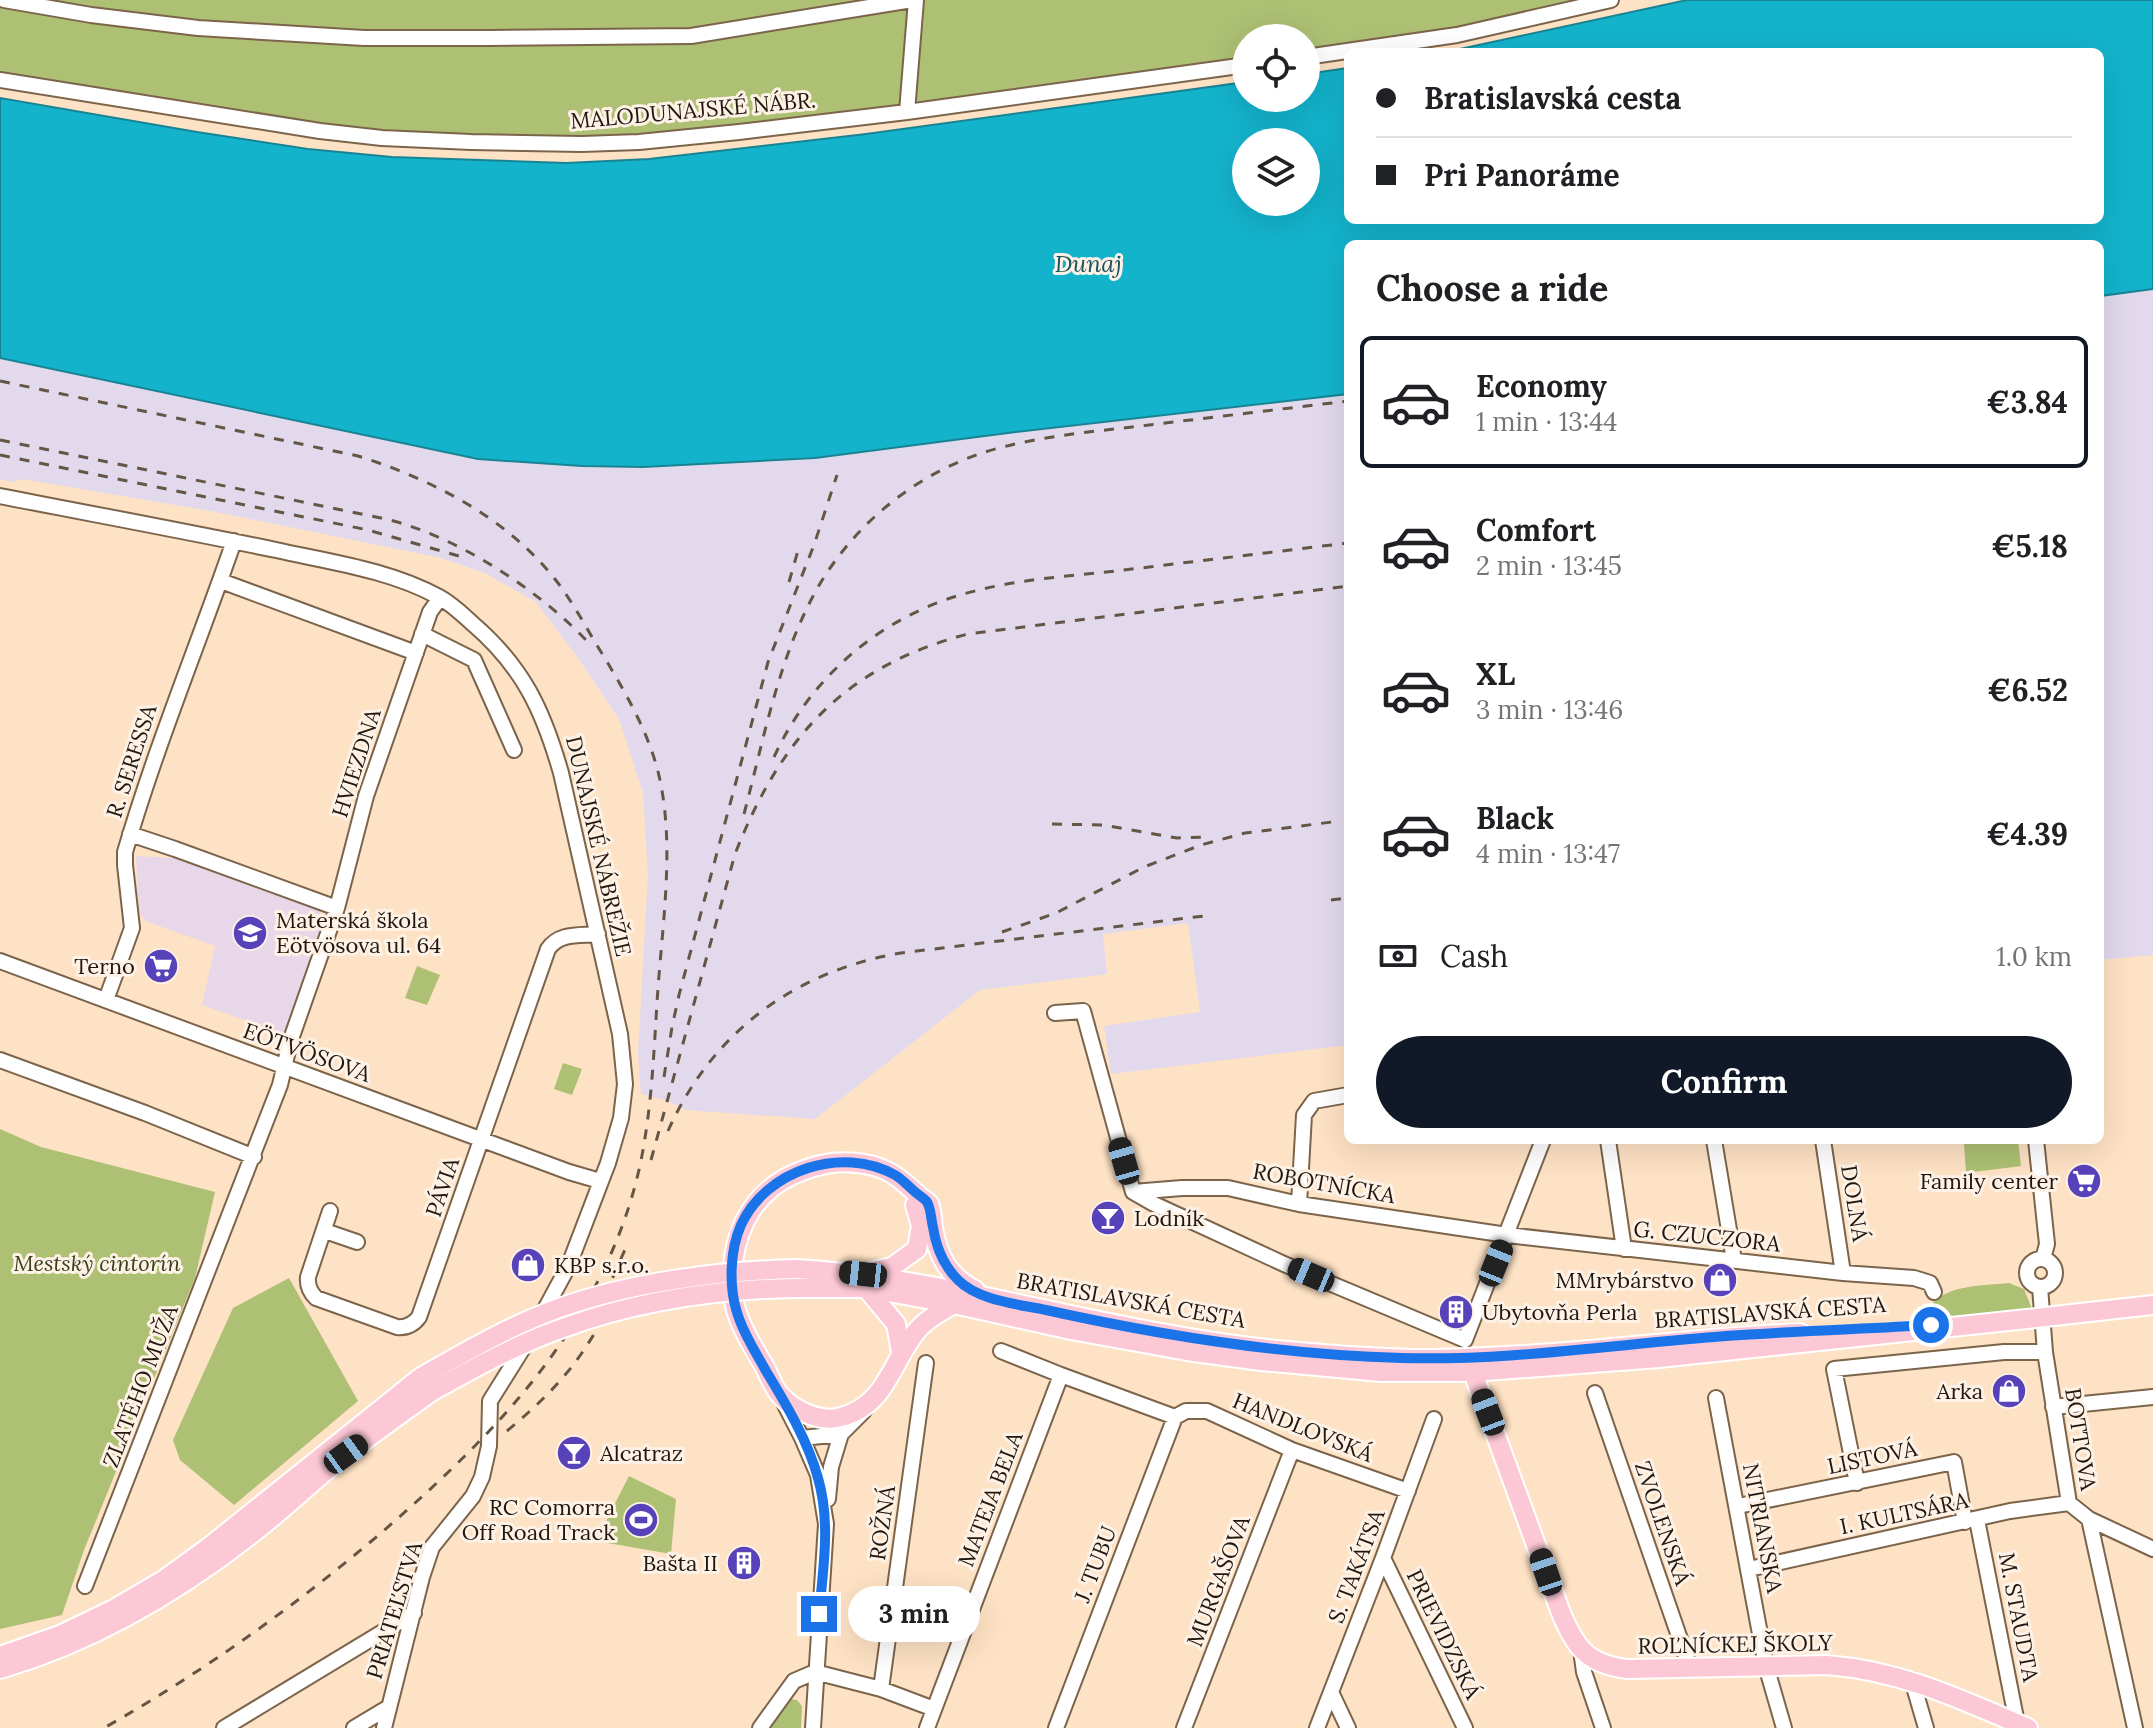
<!DOCTYPE html>
<html lang="en">
<head>
<meta charset="utf-8">
<style>
  body { margin:0; font-family:Lora,serif; background:#f2f2f2; color:#202124; height:100vh; display:flex; flex-direction:column; font-size:30px; white-space:nowrap }
  * { box-sizing:border-box; margin:0 }
  p { font-size:26px; color:#757577 }
  .icon { flex:none; width:44px; height:44px; fill:none; stroke:currentColor; stroke-width:2; stroke-linecap:round; stroke-linejoin:round }
  .map { position:relative; flex:1; overflow:hidden }
  .sheet { position:absolute; left:1344px; top:240px; width:760px; height:904px; display:flex; flex-direction:column; background:#fff; border-radius:12px; box-shadow:0 8px 32px #0002 }
  .sheet>* { flex:none }
  .hud { position:absolute; left:1344px; top:48px; width:760px; height:176px; border-radius:12px; box-shadow:0 8px 32px #0002; display:grid; align-content:center; height:176px; padding:0 32px; background:#fff }
  .tools { position:absolute; left:1232px; top:24px; display:grid; gap:16px }
  .tools a { display:grid; place-items:center; width:88px; height:88px; border-radius:50%; background:#fff; box-shadow:0 8px 32px #0002; font-size:40px }
  .end { position:absolute; width:36px; height:36px; margin:-18px; border:10px solid #1a73e8; background:#fff; box-shadow:0 0 0 4px #fff }
  .from { border-radius:50% }
  .bubble { position:absolute; height:56px; border-radius:28px; background:#fff; box-shadow:0 8px 32px #0002; font-size:26px; font-weight:800; line-height:56px; text-align:center }
  .car { position:absolute; width:24px; height:48px; margin:-24px -12px; border-radius:10px; box-shadow:0 0 6px 2px #0007; background:linear-gradient(#222 24%,#8ab4d8 0 40%,#222 0 76%,#8ab4d8 0 86%,#222 0) }
  .hud b { display:flex; align-items:center; gap:28px; height:76px; font-size:30px }
  .hud b+b { border-top:2px solid #e0e0e0 }
  .hud i { width:20px; height:20px; background:#202124 }
  ul { padding:0; list-style:none }
  li { display:flex; align-items:center; gap:24px; height:132px; margin:0 16px 12px; padding:0 16px; border:4px solid transparent; border-radius:12px }
  li div { flex:1 }
  li b { display:block; font-size:30px }
  li em { font-style:normal; font-weight:800 }
  li.current { border-color:#111827 }
  li>.icon { width:72px; height:72px; stroke-width:1.5 }
  h2 { padding:0 32px; font-size:36px; line-height:96px }
  .pay { display:flex; align-items:center; gap:20px; height:88px; padding:0 32px; font-size:30px }
  .pay p { margin-inline-start:auto }
  .action { display:flex; gap:16px; margin-top:auto; padding:16px 32px }
  .action a { flex:1; height:92px; border-radius:48px; background:#111827; color:#fff; font-size:32px; font-weight:800; line-height:92px; text-align:center }
  .map>svg:first-child { display:block }
  .industrial { fill:#e2d9ed }
  .education { fill:#e8d7e8 }
  .green { fill:#aec074 }
  .water { fill:#14b3cc; stroke:#188493; stroke-width:2; fill-rule:evenodd }
  .lines { fill:none; stroke-linecap:round; stroke-linejoin:round }
  .minor-casing { stroke:#7c644b; stroke-width:18 }
  .major-casing { stroke:#fff; stroke-width:22 }
  .minor { stroke:#fff; stroke-width:14 }
  .major { stroke:#fdc8d5; stroke-width:18 }
  .rail { stroke:#655545; stroke-width:3; stroke-dasharray:10 10; stroke-linecap:butt }
  .major-bridge-casing { stroke:#fff; stroke-width:22; stroke-linecap:butt }
  .major-bridge { stroke:#fdc8d5; stroke-width:18 }
  .route { stroke:#1a73e8; stroke-width:10 }
  .labels { text-anchor:middle; stroke-width:6; stroke-linejoin:round; paint-order:stroke }
  .street-label { font-size:22px; fill:#21170d; stroke:#fef2e7 }
  .poi-label { font-size:22px; fill:#21170d; stroke:#fef2e7; text-anchor:end }
  .park-label { font-size:22px; font-style:italic; fill:#39411a; stroke:#fef2e7 }
  .water-label { font-size:24px; font-style:italic; fill:#1c555f; stroke:#fef2e7 }
</style>
</head>
<body>
<div class="map">
<svg width="2153" height="1728" viewBox="0 0 2153 1728">
  <rect width="100%" height="100%" fill="#fee2c5"/>
  <!-- industrial -->
  <path class="industrial" d="M2153,289V955L2100,960V296Z
    M0,358L477,459L582,466L643,467L815,458L1008,433L1348,394V1045L1111,1074L1104,1026L1200,1012L1188,923L1103,934L1107,974L980,990L815,1119L685,1110L669,1101L641,1094L638,1053L648,875L643,793L619,719L583,665L536,602L487,574L441,558L216,512L22,479L13,482L0,479Z"/>
  <!-- education -->
  <path class="education" d="M136,856L175,858L319,910L324,919L287,1035L202,1005L215,946L145,921L139,911Z"/>
  <!-- green -->
  <path class="green" d="M0,0H1588L1484,25L1306,52V38H1246V60L918,106L655,137L521,140L392,133L232,112L0,75Z
    M417,966L440,975L427,1005L405,998Z
    M563,1063L582,1069L572,1095L554,1089Z
    M0,1129L41,1147L215,1192L195,1278L84,1550L62,1615L0,1629Z
    M1991,1140H2018L2021,1166L1966,1173L1964,1144Z
    M289,1278L358,1401L234,1505L180,1460L173,1440L233,1308Z
    M2009,1283L2024,1289L2032,1309L1942,1318C1933,1318 1931,1315 1930,1306C1948,1284 1982,1286 2009,1283Z
    M629,1476L676,1499L671,1554L596,1541Z
    M790,1699L797,1700L802,1706L801,1728H767Z"/>
  <!-- water -->
  <path class="water" d="M1687,0H2153V289L2100,296V244H1348V394L1008,433L815,458L643,467L582,466L478,459L0,358V98L197,132L308,149L392,157L566,163L649,159L866,134L1246,82V98H1306V74L1348,68V220H2100V52H1446ZM1246,142H1306V202H1246Z"/>
  <g class="lines">
    <!-- minor casing -->
    <g class="minor-casing">
      <path id="minor" d="M4,0L91,15L198,28L364,38H489L691,36L912,0
        M1306,57L1457,35L1611,0
        M0,80L320,131L382,138L471,142L582,144L639,142L739,132L907,112L1246,65
        M907,112L916,0
        M0,496C92,514 184,531 276,550C330,562 390,570 439,597C452,604 462,614 473,624C523,667 543,710 561,773L620,1034L625,1084L621,1118L608,1163L569,1265L530,1337L490,1401L489,1446L482,1477L473,1496L432,1547L422,1577L384,1728
        M221,581L416,653
        M422,634L474,660L514,750
        M130,834L175,849L337,908
        M0,961L569,1172L600,1181
        M106,1000L132,928L125,865V852C156,746 198,645 234,541
        M1055,1013L1083,1011L1133,1192L1154,1204L1284,1264L1465,1340
        M0,1060L145,1113L254,1157
        M1608,1140L1624,1249
        M1714,1140L1734,1260
        M1823,1140L1843,1273
        M2036,1140L2047,1244L2043,1259
        M1133,1192L1182,1188H1228L1299,1204L1507,1235L1843,1273L1914,1278L1930,1283L1934,1292
        M1299,1204L1304,1115L1314,1101L1348,1095
        M330,1211L308,1277C307,1286 310,1292 316,1298L397,1327C406,1328 413,1325 419,1317L548,949C560,932 580,936 598,934
        M325,1231L357,1242
        M2027 1273a14 14 0 1 1 28 0a14 14 0 1 1-28 0Z
        M2040,1287L2045,1352L2069,1503L2089,1519L2153,1549
        M1465,1340L1543,1140
        M1001,1351L1061,1375L1175,1417L1186,1411H1207L1292,1450L1408,1491
        M1595,1393L1690,1668
        M1716,1398L1766,1666L1784,1728
        M783,1401L802,1438L818,1475L826,1524L813,1728
        M2053,1407L2153,1397
        M802,1438L841,1434
        M1857,1483L1834,1369L2004,1352H2045
        M828,1499L831,1467L841,1434L864,1411
        M1738,1506L1954,1462L1965,1522
        M2089,1519L2135,1728
        M1977,1520L2017,1723
        M1383,1558L1465,1728
        M1749,1569L2010,1511L2069,1503
        M85,1586L280,1085L290,1042L337,908L366,796L430,612L440,598
        M1581,1650L1584,1672L1603,1728
        M815,1672L881,1689L934,1709
        M1912,1680L1926,1728
        M881,1689L926,1363
        M1331,1692L1348,1728
        M224,1728L414,1613
        M354,1728L389,1707
        M760,1728L794,1681L815,1672
        M927,1728L1061,1375
        M1056,1728L1175,1417
        M1184,1728L1292,1450
        M1317,1728L1383,1558L1434,1419"/>
    </g>
    <!-- major casing -->
    <g class="major-casing">
      <path id="major" d="M796,1269C889,1274 980,1296 1071,1315C1136,1329 1202,1342 1268,1349C1322,1354 1377,1359 1431,1359C1555,1357 1677,1339 1800,1333
        M870,1272L892,1267L917,1249L921,1226L915,1205
        M797,1288H866L954,1304L1071,1330L1187,1351L1261,1361L1381,1372H1473L1659,1358L2027,1319
        M866,1288L896,1324L901,1352
        M954,1304C940,1312 925,1320 915,1333C891,1364 885,1406 841,1417C822,1423 794,1411 781,1396C773,1388 769,1374 763,1364C754,1349 744,1333 738,1316C734,1306 733,1296 733,1286C730,1240 748,1196 792,1175C819,1163 844,1158 874,1166C894,1172 905,1183 919,1196C922,1199 927,1201 929,1204C932,1210 932,1221 933,1228C938,1257 949,1277 975,1290
        M2054,1316L2153,1305
        M1470,1361L1477,1384L1561,1613C1576,1648 1587,1664 1627,1669L1827,1665C1902,1671 1960,1699 2028,1728
        M0,1656L60,1635L114,1609L165,1579L209,1547L421,1377
        M0,1669C99,1640 185,1588 264,1524C293,1501 319,1475 348,1453C375,1432 403,1412 431,1392"/>
    </g>
    <!-- minor -->
    <use href="#minor" class="minor"/>
    <!-- major -->
    <use href="#major" class="major"/>
    <!-- rail -->
    <path class="rail" d="M0,381L358,456C434,480 509,519 558,583C576,607 590,635 606,660C632,704 656,746 663,797C673,863 661,936 657,1003C654,1050 652,1097 644,1144C633,1212 605,1276 567,1334C516,1411 450,1473 381,1533C294,1607 203,1672 104,1728
      M0,440L386,519C456,536 536,588 586,640
      M0,455L368,530L459,556
      M789,582L799,547
      M774,757C813,672 888,611 979,590C1026,578 1076,576 1124,570C1199,561 1273,552 1348,543
      M744,814C763,742 777,666 811,600C849,526 919,469 999,448C1048,435 1099,431 1149,425C1215,417 1282,409 1348,401
      M1052,824L1103,825L1177,838L1205,837
      M1331,900L1348,898
      M1002,932L1056,913L1144,867L1201,845L1245,833L1340,821
      M664,1077L672,1027L679,995L768,662L814,545L837,475
      M668,1131C712,1032 795,971 901,953L1212,915
      M651,1160L735,854C781,737 845,666 968,634L1348,586
      M592,1312L609,1286L627,1245
      M507,1431C555,1391 587,1356 612,1298"/>
    <!-- major-bridge casing -->
    <g class="major-bridge-casing">
      <path id="major-bridge" d="M2027,1319L2054,1316
        M421,1377C465,1352 511,1325 559,1308C632,1282 719,1271 796,1269
        M431,1392C474,1368 517,1344 563,1328C637,1301 719,1289 797,1288"/>
    </g>
    <!-- major-bridge -->
    <use href="#major-bridge" class="major-bridge"/>
  </g>
  <g class="lines">
    <!-- route -->
    <path class="route" d="M819,1614C823,1569 831,1523 818,1478C808,1441 786,1404 766,1371C755,1351 742,1331 736,1309C729,1284 730,1250 741,1225C766,1170 842,1145 895,1175C902,1179 907,1185 914,1191C918,1195 924,1198 927,1202C931,1208 931,1220 933,1227C936,1247 943,1265 958,1280C979,1301 1018,1304 1046,1310C1163,1336 1282,1355 1402,1358C1510,1361 1618,1344 1726,1336C1794,1331 1863,1329 1931,1325"/>
  </g>
  <!-- icons -->
  <defs>
    <g id="school-disc" transform="scale(1.8)"><circle r="9.5" fill="#5842ba" stroke="#fef2e7"/><path d="M0-5L7-2L0 1L-7-2ZM-4 1L0 2.5L4 1V4Q0 6-4 4Z" fill="#fff"/></g>
    <g id="supermarket-disc" transform="scale(1.8)"><circle r="9.5" fill="#5842ba" stroke="#fef2e7"/><path d="M-6-5.5h2.5l.6 2H6L4.5 2H-2.5L-4.4-4H-6ZM-1.5 3.2a1.3 1.3 0 1 0 .1 0ZM3 3.2a1.3 1.3 0 1 0 .1 0Z" fill="#fff"/></g>
    <g id="bar-disc" transform="scale(1.8)"><circle r="9.5" fill="#5842ba" stroke="#fef2e7"/><path d="M-6-5H6L.8 .8V4.5H3.5V6h-7V4.5H-.8V.8Z" fill="#fff"/></g>
    <g id="shop-disc" transform="scale(1.8)"><circle r="9.5" fill="#5842ba" stroke="#fef2e7"/><path d="M-5-2.5h2.3a2.7 3.5 0 0 1 5.4 0H5L5.5 6h-11ZM-1.5-2.5h3a1.5 2.3 0 0 0-3 0Z" fill="#fff"/></g>
    <g id="building-disc" transform="scale(1.8)"><circle r="9.5" fill="#5842ba" stroke="#fef2e7"/><path d="M-4-6H4V6H1V3H-1V6H-4ZM-2.5-4.3h1.7v1.8h-1.7ZM.8-4.3h1.7v1.8H.8ZM-2.5-1h1.7V.8h-1.7ZM.8-1h1.7V.8H.8Z" fill="#fff"/></g>
    <g id="stadium-disc" transform="scale(1.8)"><circle r="9.5" fill="#5842ba" stroke="#fef2e7"/><path d="M0-5a6.5 5 0 1 0 0 10a6.5 5 0 1 0 0-10ZM-3.5-1.8h7v3.6h-7Z" fill="#fff"/></g>
  </defs>
  <g fill-rule="evenodd">
    <use href="#school-disc" x="250" y="933"/>
    <use href="#supermarket-disc" x="161" y="966"/>
    <use href="#supermarket-disc" x="2084" y="1181"/>
    <use href="#bar-disc" x="1108" y="1218"/>
    <use href="#shop-disc" x="528" y="1265"/>
    <use href="#shop-disc" x="1720" y="1280"/>
    <use href="#building-disc" x="1456" y="1312"/>
    <use href="#shop-disc" x="2009" y="1391"/>
    <use href="#bar-disc" x="574" y="1453"/>
    <use href="#stadium-disc" x="641" y="1520"/>
    <use href="#building-disc" x="744" y="1563"/>
  </g>
  <g class="labels">
    <!-- street labels -->
    <g class="street-label">
      <text transform="translate(693 110) rotate(-5)" y="8">MALODUNAJSKÉ NÁBR.</text>
      <text transform="translate(131 761) rotate(-72)" y="8">R. SERESSA</text>
      <text transform="translate(356 763) rotate(-72)" y="8">HVIEZDNA</text>
      <text transform="translate(599 846) rotate(77)" y="8">DUNAJSKÉ NÁBREŽIE</text>
      <text transform="translate(307 1052) rotate(20)" y="8">EÖTVÖSOVA</text>
      <text transform="translate(1324 1183) rotate(10)" y="8">ROBOTNÍCKA</text>
      <text transform="translate(442 1187) rotate(-71)" y="8">PÁVIA</text>
      <text transform="translate(1855 1203) rotate(81)" y="8">DOLNÁ</text>
      <text transform="translate(1707 1236) rotate(6)" y="8">G. CZUCZORA</text>
      <text transform="translate(1131 1300) rotate(10)" y="8">BRATISLAVSKÁ CESTA</text>
      <text transform="translate(1770 1312) rotate(-4)" y="8">BRATISLAVSKÁ CESTA</text>
      <text transform="translate(140 1386) rotate(-69)" y="8">ZLATÉHO MUŽA</text>
      <text transform="translate(1303 1427) rotate(22)" y="8">HANDLOVSKÁ</text>
      <text transform="translate(2081 1439) rotate(81)" y="8">BOTTOVA</text>
      <text transform="translate(1872 1457) rotate(-12)" y="8">LISTOVÁ</text>
      <text transform="translate(990 1499) rotate(-69)" y="8">MATEJA BELA</text>
      <text transform="translate(1904 1513) rotate(-12)" y="8">I. KULTSÁRA</text>
      <text transform="translate(882 1523) rotate(-82)" y="8">ROŽNÁ</text>
      <text transform="translate(1663 1523) rotate(71)" y="8">ZVOLENSKÁ</text>
      <text transform="translate(1763 1528) rotate(79)" y="8">NITRIANSKA</text>
      <text transform="translate(1095 1564) rotate(-69)" y="8">J. TUBU</text>
      <text transform="translate(1356 1566) rotate(-69)" y="8">S. TAKÁTSA</text>
      <text transform="translate(1218 1581) rotate(-69)" y="8">MURGAŠOVA</text>
      <text transform="translate(394 1610) rotate(-73)" y="8">PRIATEĽSTVA</text>
      <text transform="translate(2019 1617) rotate(79)" y="8">M. STAUDTA</text>
      <text transform="translate(1444 1634) rotate(64)" y="8">PRIEVIDZSKÁ</text>
      <text transform="translate(1735 1644) rotate(-1)" y="8">ROĽNÍCKEJ ŠKOLY</text>
    </g>
    <!-- poi labels -->
    <g class="poi-label">
      <text x="276" y="928" text-anchor="start">Materská škola<tspan x="276" dy="25">Eötvösova ul. 64</tspan></text>
      <text x="135" y="974">Terno</text>
      <text x="2058" y="1189">Family center</text>
      <text x="1134" y="1226" text-anchor="start">Lodník</text>
      <text x="554" y="1273" text-anchor="start">KBP s.r.o.</text>
      <text x="1694" y="1288">MMrybárstvo</text>
      <text x="1482" y="1320" text-anchor="start">Ubytovňa Perla</text>
      <text x="1983" y="1399">Arka</text>
      <text x="600" y="1461" text-anchor="start">Alcatraz</text>
      <text x="615" y="1515">RC Comorra<tspan x="615" dy="25">Off Road Track</tspan></text>
      <text x="718" y="1571">Bašta II</text>
    </g>
    <!-- park labels -->
    <g class="park-label">
      <text x="97" y="1271">Mestský cintorín</text>
    </g>
    <!-- water labels -->
    <g class="water-label">
      <text x="1088" y="272">Dunaj</text>
    </g>
  </g>
</svg>
<div class="tools">
<a><svg class="icon" aria-label="locate" viewBox="0 0 24 24"><circle cx="12" cy="12" r="6"/><path d="M12 2v4M12 18v4M2 12h4M18 12h4"/></svg></a>
<a><svg class="icon" aria-label="layers" viewBox="0 0 24 24"><path d="M12 4l9 5-9 5-9-5zM3 14l9 5 9-5"/></svg></a>
</div>
<i class="end from" style="left:1931px;top:1325px"></i>
<i class="end" style="left:819px;top:1614px"></i>
<div class="bubble" style="left:848px;top:1586px;width:132px">3 min</div>
<i class="car" style="left:1124px;top:1161px;rotate:344deg"></i>
<i class="car" style="left:1496px;top:1263px;rotate:22deg"></i>
<i class="car" style="left:863px;top:1274px;rotate:276deg"></i>
<i class="car" style="left:1311px;top:1275px;rotate:293deg"></i>
<i class="car" style="left:1488px;top:1412px;rotate:339deg"></i>
<i class="car" style="left:346px;top:1454px;rotate:54deg"></i>
<i class="car" style="left:1546px;top:1572px;rotate:341deg"></i>
<div class="hud">
<b><i class="from"></i>Bratislavská cesta</b>
<b><i></i>Pri Panoráme</b>
</div>
<section class="sheet">
<h2>Choose a ride</h2>
<ul>
<li class="current"><svg class="icon" aria-label="car" viewBox="0 0 24 24"><path d="M5 17H2v-5l4-1 3-4h7l3 4 3 1v5h-3M9 17h6M6 11h13"/><circle cx="7" cy="17" r="2"/><circle cx="17" cy="17" r="2"/></svg><div><b>Economy</b><p>1 min · 13:44</p></div><em>€3.84</em></li>
<li><svg class="icon" aria-label="car" viewBox="0 0 24 24"><path d="M5 17H2v-5l4-1 3-4h7l3 4 3 1v5h-3M9 17h6M6 11h13"/><circle cx="7" cy="17" r="2"/><circle cx="17" cy="17" r="2"/></svg><div><b>Comfort</b><p>2 min · 13:45</p></div><em>€5.18</em></li>
<li><svg class="icon" aria-label="car" viewBox="0 0 24 24"><path d="M5 17H2v-5l4-1 3-4h7l3 4 3 1v5h-3M9 17h6M6 11h13"/><circle cx="7" cy="17" r="2"/><circle cx="17" cy="17" r="2"/></svg><div><b>XL</b><p>3 min · 13:46</p></div><em>€6.52</em></li>
<li><svg class="icon" aria-label="car" viewBox="0 0 24 24"><path d="M5 17H2v-5l4-1 3-4h7l3 4 3 1v5h-3M9 17h6M6 11h13"/><circle cx="7" cy="17" r="2"/><circle cx="17" cy="17" r="2"/></svg><div><b>Black</b><p>4 min · 13:47</p></div><em>€4.39</em></li>
</ul>
<div class="pay"><svg class="icon" aria-label="cash" viewBox="0 0 24 24"><path d="M3 7h18v10H3z"/><circle cx="12" cy="12" r="2"/></svg>Cash<p>1.0 km</p></div>
<div class="action"><a>Confirm</a></div>
</section>
</div>
</body>
</html>
